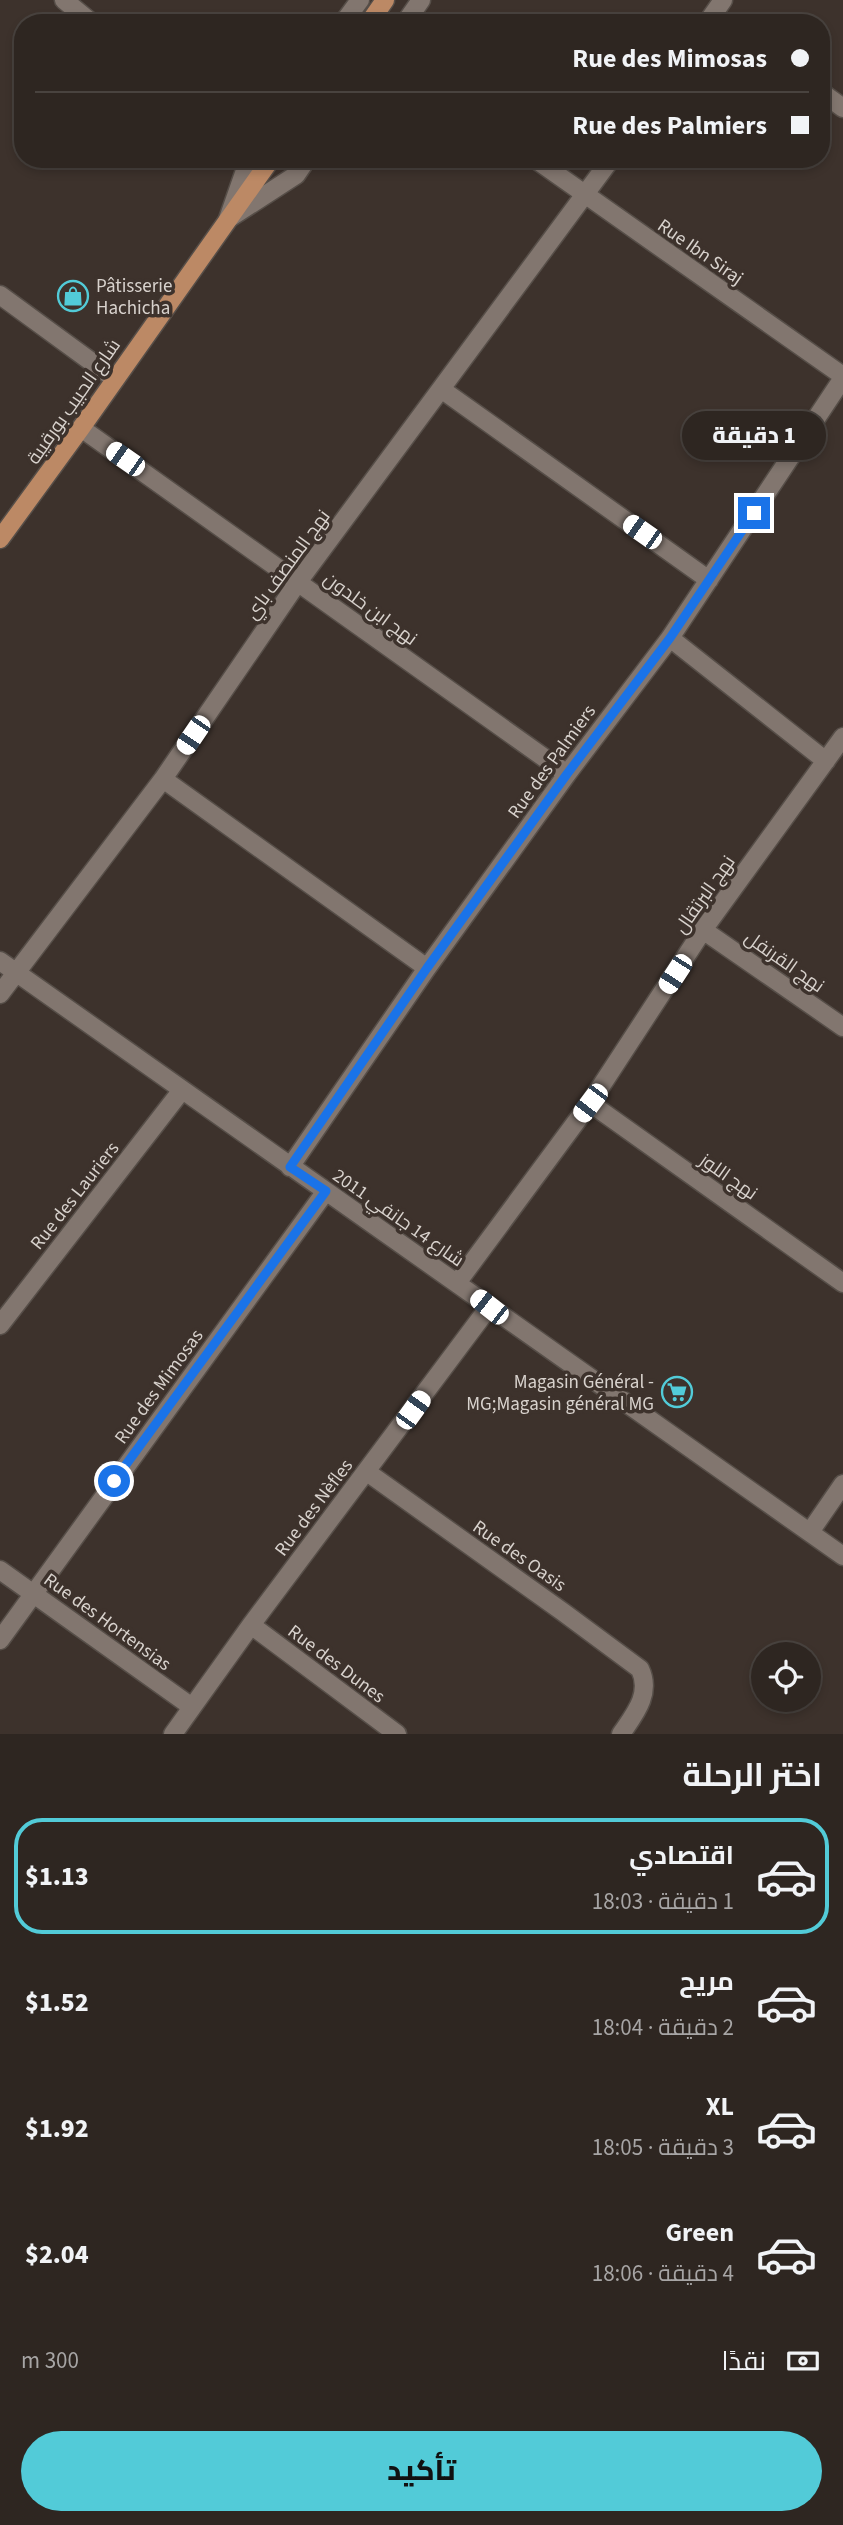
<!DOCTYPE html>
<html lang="ar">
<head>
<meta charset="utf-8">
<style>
  body { margin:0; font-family:"Source Sans 3",Cairo,sans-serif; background:#3a322e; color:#f1f3f6; direction:rtl; height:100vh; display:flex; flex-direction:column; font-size:26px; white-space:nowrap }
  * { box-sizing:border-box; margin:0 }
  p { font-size:23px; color:#a7a5a5 }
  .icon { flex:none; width:38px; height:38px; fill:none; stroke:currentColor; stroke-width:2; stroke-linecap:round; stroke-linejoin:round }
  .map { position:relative; height:1734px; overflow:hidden; direction:ltr }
  .side { display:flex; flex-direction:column; background:#2e2621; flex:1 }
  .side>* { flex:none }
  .hud { position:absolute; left:14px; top:14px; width:816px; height:154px; border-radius:28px; box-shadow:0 4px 10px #0003,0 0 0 2px #49433f; direction:rtl; display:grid; align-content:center; height:154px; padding:0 21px; background:#2e2621 }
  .fabs { position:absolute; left:751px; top:1642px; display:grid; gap:14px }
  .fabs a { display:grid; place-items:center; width:70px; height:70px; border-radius:50%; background:#2e2621; box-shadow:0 4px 10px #0003,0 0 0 2px #49433f; font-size:35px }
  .end { position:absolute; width:32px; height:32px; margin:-16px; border:9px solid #1a73e8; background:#fff; box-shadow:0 0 0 4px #fff }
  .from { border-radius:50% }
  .bubble { position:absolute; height:49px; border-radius:24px; background:#2e2621; box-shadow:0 4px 10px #0003,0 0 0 2px #49433f; font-size:23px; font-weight:800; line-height:49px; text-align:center; direction:rtl }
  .car { position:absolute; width:21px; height:42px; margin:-21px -10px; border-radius:9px; box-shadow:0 0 5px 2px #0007; background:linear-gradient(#fff 24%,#345 0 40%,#fff 0 76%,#345 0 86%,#fff 0) }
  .hud b { display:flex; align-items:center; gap:24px; height:66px; font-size:26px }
  .hud b+b { border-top:2px solid #49433f }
  .hud i { width:18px; height:18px; background:#f1f3f6 }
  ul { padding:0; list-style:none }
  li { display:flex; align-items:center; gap:21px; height:116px; margin:0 14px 10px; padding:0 7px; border:4px solid transparent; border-radius:28px }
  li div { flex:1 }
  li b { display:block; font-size:26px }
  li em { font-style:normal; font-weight:800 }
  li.active { border-color:#52cbd8 }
  li>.icon { width:63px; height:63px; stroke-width:1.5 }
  h2 { padding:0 21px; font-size:32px; line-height:84px }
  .pay { display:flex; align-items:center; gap:18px; height:77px; padding:0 21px; font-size:26px }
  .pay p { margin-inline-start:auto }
  .primary-button { display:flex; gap:14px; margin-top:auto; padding:14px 21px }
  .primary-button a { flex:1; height:80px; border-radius:42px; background:#52cbd8; color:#111; font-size:28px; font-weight:800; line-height:80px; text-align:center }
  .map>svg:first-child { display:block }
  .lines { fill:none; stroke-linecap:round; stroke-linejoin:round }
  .minor-casing { stroke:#564e48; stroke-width:21 }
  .major-casing { stroke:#564e48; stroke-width:21 }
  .minor { stroke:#82766f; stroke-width:18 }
  .major { stroke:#bc8965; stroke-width:18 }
  .route { stroke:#1a73e8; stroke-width:9 }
  .labels { text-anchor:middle; stroke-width:7; stroke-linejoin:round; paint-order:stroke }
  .street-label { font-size:19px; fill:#d8d2cd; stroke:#3d322c }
  .poi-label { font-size:19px; fill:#d8d2cd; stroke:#3d322c; text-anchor:start }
</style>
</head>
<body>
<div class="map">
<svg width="843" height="1734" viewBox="0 0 843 1734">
  <rect width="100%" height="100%" fill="#3d322c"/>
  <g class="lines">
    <!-- minor casing -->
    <g class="minor-casing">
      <path id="minor" d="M64,0L92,23
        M343,23L360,0
        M405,23L421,0
        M707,23L723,0
        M821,92L843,108
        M249,159L228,219L296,175L307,159
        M535,159L843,376
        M0,295L115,379
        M441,389L709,580
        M81,428L567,774
        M670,638L826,761
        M163,779L427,968
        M703,930L843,1027
        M0,961L843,1556
        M0,994L163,779L298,582L611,159
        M590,1103L843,1283
        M290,1167L427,968L567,774L670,638L843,378
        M457,1283L590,1103L703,930L843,737
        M0,1325L182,1090
        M367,1472L563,1612L640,1669C652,1694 634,1715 621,1734
        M810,1532L843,1484
        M0,1570L192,1707
        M251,1625L397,1734
        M0,1640L326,1191
        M173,1734L251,1625L489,1307"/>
    </g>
    <!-- major casing -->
    <g class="major-casing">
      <path id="major" d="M369,23L385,0
        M0,539L81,428L271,159"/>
    </g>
    <!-- minor -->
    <use href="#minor" class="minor"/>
    <!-- major -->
    <use href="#major" class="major"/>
  </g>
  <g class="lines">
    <!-- route -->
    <path class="route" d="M114,1481L326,1191L290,1167L427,968L567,774L670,638L754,513"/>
  </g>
  <!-- icons -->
  <defs>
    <g id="shop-ring" transform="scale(1.575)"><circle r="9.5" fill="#3d322c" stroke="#52cbd8" stroke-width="1.5"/><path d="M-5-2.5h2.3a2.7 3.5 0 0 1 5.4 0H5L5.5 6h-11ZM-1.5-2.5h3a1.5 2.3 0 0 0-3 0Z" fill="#52cbd8"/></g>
    <g id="supermarket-ring" transform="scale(1.575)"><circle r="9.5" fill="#3d322c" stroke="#52cbd8" stroke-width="1.5"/><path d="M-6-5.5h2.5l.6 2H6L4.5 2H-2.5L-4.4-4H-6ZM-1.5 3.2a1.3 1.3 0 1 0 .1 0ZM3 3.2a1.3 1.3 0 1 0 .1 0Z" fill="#52cbd8"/></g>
  </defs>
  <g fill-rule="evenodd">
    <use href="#shop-ring" x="73" y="296"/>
    <use href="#supermarket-ring" x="677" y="1392"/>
  </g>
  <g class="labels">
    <!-- street labels -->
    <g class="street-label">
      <text transform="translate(701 251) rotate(35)" y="7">Rue Ibn Siraj</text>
      <text transform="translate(73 401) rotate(-55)" y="7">شارع الحبيب بورقيبة</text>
      <text transform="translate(287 564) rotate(-54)" y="7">نهج المنصف باي</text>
      <text transform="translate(371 608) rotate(36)" y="7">نهج ابن خلدون</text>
      <text transform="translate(551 761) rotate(-54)" y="7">Rue des Palmiers</text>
      <text transform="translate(704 894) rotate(-55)" y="7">نهج البرتقال</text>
      <text transform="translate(785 961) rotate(35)" y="7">نهج القرنفل</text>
      <text transform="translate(729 1176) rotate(35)" y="7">نهج اللوز</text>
      <text transform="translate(74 1195) rotate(-52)" y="7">Rue des Lauriers</text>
      <text transform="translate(399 1217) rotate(35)" y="7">شارع 14 جانفي 2011</text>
      <text transform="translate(158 1386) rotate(-54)" y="7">Rue des Mimosas</text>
      <text transform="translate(313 1507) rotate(-53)" y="7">Rue des Nèfles</text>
      <text transform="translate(520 1555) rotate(35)" y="7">Rue des Oasis</text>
      <text transform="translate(108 1621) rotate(36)" y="7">Rue des Hortensias</text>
      <text transform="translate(337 1663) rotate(37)" y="7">Rue des Dunes</text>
    </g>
    <!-- poi labels -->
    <g class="poi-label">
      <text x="96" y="292">Pâtisserie<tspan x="96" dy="22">Hachicha</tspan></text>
      <text x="654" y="1388" text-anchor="end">Magasin Général -<tspan x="654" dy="22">MG;Magasin général MG</tspan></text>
    </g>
  </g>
</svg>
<div class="fabs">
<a><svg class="icon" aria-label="locate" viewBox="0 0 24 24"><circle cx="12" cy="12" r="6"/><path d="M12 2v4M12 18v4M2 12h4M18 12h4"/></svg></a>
</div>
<i class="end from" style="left:114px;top:1481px"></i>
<i class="end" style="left:754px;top:513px"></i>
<div class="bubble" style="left:682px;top:411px;width:144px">1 دقيقة</div>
<i class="car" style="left:125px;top:459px;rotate:305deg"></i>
<i class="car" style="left:642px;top:532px;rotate:305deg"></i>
<i class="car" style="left:193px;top:735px;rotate:214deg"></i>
<i class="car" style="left:675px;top:974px;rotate:213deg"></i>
<i class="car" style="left:590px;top:1103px;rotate:217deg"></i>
<i class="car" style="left:489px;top:1307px;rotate:308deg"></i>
<i class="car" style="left:413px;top:1410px;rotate:36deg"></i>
<div class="hud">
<b><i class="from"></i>Rue des Mimosas</b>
<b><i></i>Rue des Palmiers</b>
</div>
</div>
<section class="side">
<h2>اختر الرحلة</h2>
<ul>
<li class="active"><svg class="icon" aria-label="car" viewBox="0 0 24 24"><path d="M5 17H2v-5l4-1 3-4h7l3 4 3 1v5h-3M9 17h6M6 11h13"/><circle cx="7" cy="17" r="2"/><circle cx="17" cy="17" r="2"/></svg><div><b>اقتصادي</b><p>1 دقيقة · 18:03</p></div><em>$1.13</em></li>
<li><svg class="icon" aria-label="car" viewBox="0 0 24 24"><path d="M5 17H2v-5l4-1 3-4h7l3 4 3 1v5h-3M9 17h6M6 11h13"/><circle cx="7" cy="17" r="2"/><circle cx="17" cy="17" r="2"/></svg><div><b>مريح</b><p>2 دقيقة · 18:04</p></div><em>$1.52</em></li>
<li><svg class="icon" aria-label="car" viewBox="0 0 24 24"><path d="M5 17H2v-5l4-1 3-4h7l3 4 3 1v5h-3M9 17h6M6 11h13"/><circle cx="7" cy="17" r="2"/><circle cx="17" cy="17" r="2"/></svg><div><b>XL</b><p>3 دقيقة · 18:05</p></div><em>$1.92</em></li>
<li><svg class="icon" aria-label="car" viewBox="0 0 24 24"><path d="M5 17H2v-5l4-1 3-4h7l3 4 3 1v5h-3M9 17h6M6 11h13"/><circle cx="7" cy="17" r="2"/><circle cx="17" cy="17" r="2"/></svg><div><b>Green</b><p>4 دقيقة · 18:06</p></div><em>$2.04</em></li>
</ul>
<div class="pay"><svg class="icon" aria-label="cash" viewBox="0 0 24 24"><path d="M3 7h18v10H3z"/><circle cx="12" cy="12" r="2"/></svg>نقدًا<p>300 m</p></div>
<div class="primary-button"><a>تأكيد</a></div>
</section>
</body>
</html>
